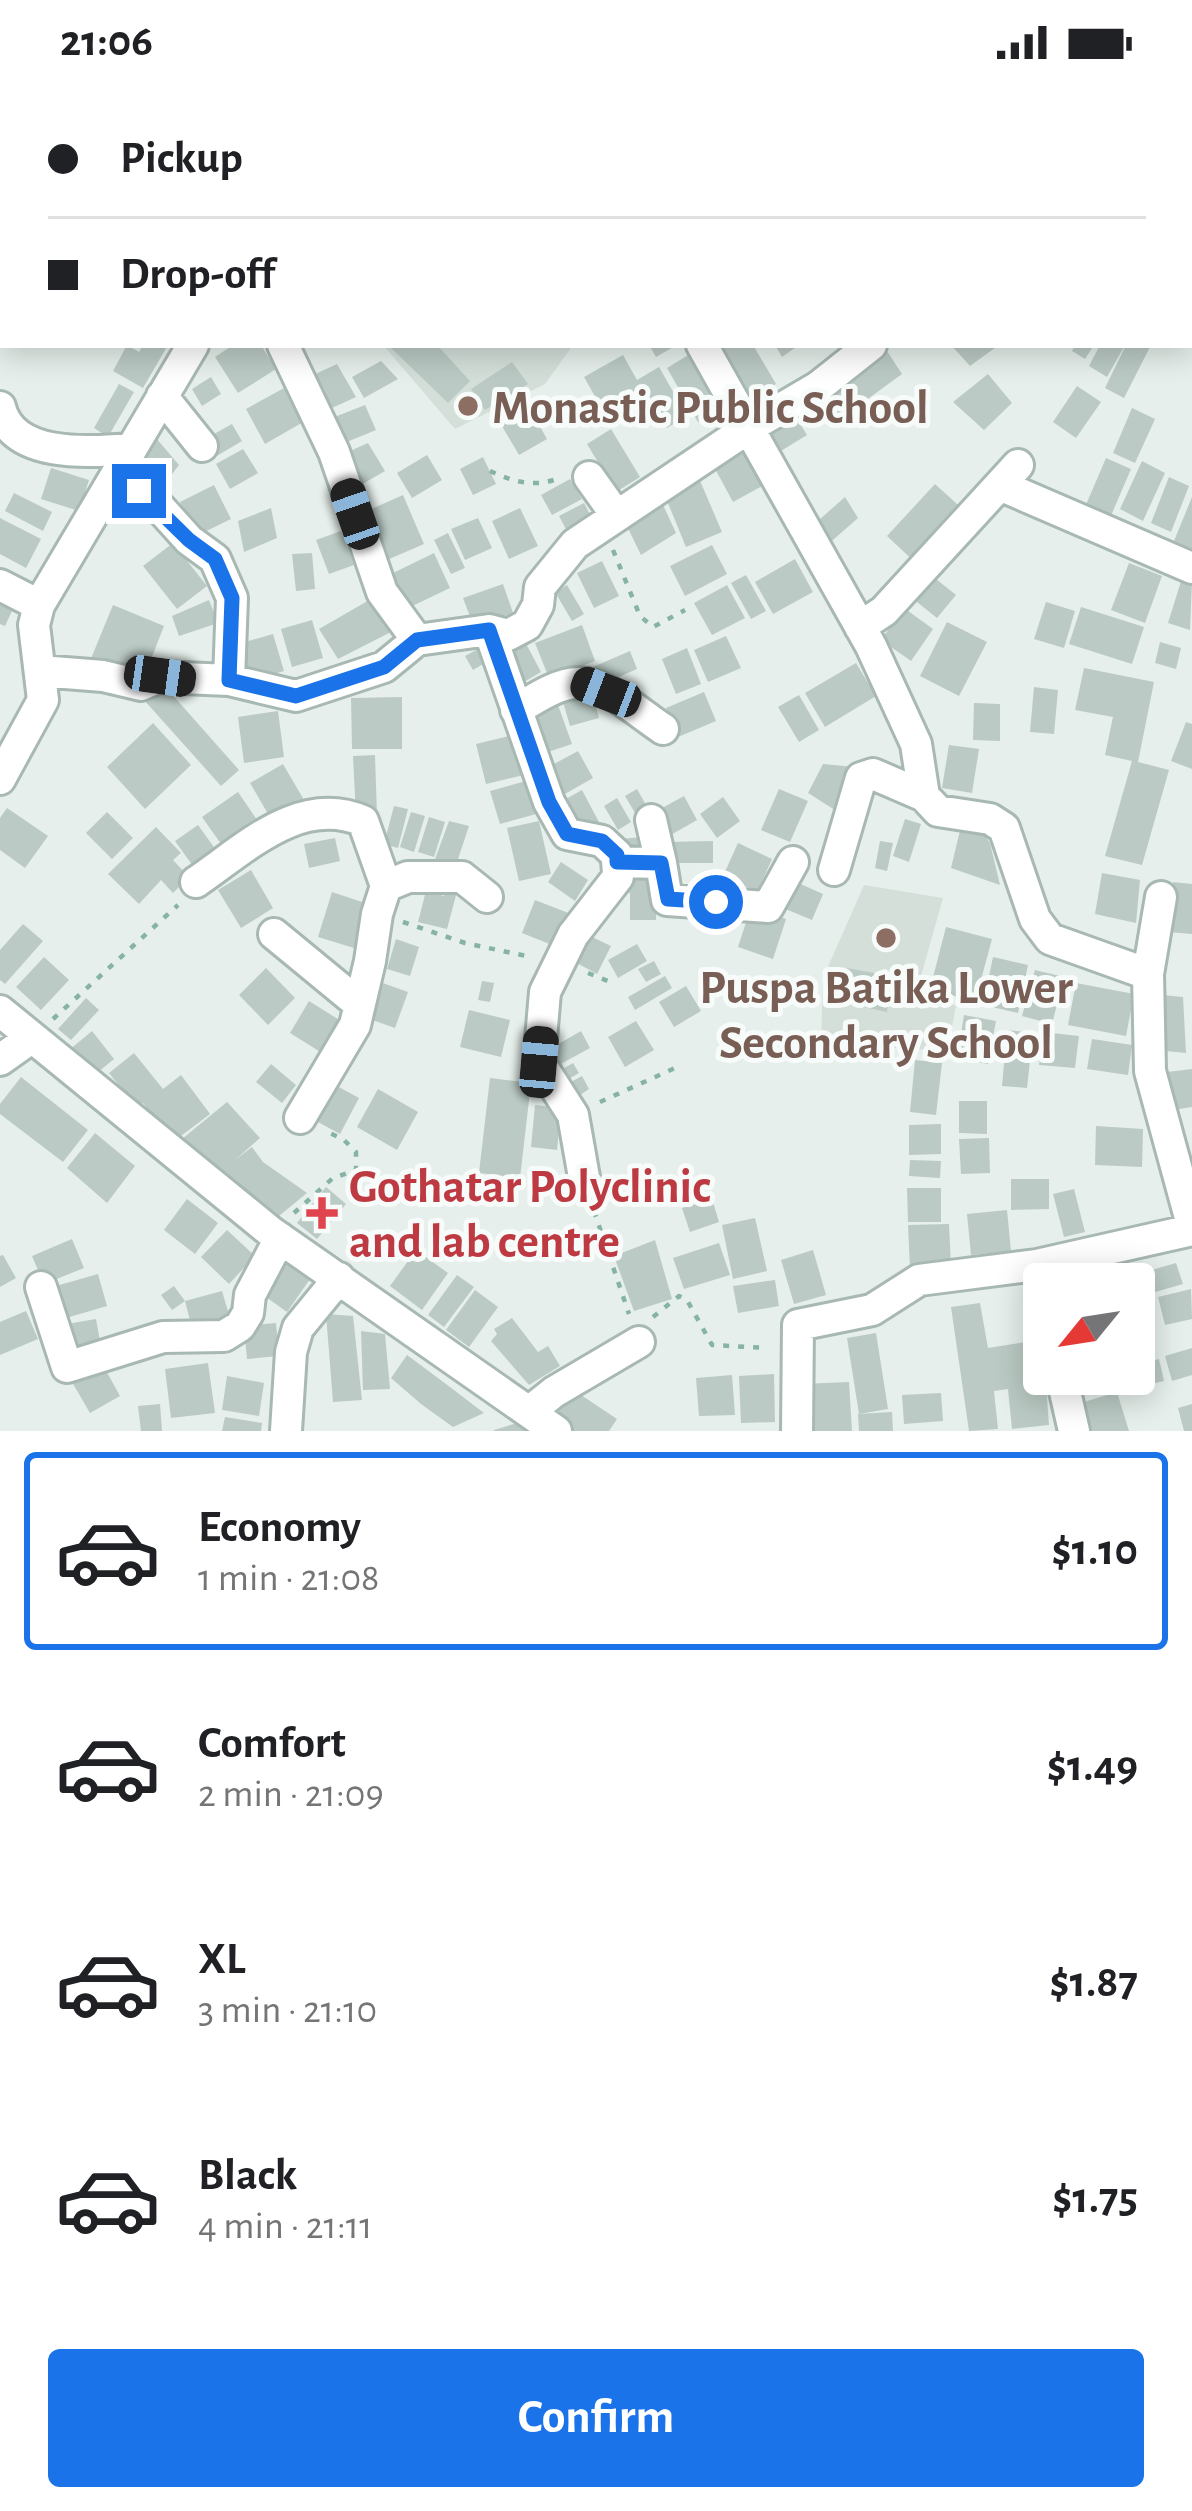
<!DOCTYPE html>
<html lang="en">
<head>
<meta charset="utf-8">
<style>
  body { margin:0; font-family:"Alegreya Sans",sans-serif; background:#f6f6f6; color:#202124; height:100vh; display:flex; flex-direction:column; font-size:45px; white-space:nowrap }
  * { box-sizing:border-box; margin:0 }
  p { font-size:39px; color:#757577 }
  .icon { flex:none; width:66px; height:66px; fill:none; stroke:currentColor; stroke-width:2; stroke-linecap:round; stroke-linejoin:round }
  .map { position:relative; height:1347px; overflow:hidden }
  .details { display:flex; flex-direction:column; background:#fff; flex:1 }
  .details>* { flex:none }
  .banner { position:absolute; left:0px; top:0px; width:1194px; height:264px; box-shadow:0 6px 30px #0003; display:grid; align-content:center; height:264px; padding:0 48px; background:#fff }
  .needle { width:78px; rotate:240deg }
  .fabs { position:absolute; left:1023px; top:1179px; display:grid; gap:24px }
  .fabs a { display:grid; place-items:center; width:132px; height:132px; border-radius:12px; background:#fff; box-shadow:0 6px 30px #0003; font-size:60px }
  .end { position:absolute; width:54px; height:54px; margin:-27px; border:15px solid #1a73e8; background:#fff; box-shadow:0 0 0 6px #fff }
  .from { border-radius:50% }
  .car { position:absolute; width:36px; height:72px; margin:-36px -18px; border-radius:15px; box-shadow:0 0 9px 3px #0007; background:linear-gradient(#222 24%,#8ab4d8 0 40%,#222 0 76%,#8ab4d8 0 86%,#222 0) }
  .banner b { display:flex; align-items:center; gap:42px; height:114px; font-size:45px }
  .banner b+b { border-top:3px solid #e0e0e0 }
  .banner i { width:30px; height:30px; background:#202124 }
  ul { padding:21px 0 0; list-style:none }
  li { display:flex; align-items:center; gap:36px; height:198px; margin:0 24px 18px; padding:0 24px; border:6px solid transparent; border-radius:12px }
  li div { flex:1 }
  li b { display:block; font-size:45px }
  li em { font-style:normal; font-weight:600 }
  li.current { border-color:#1a73e8 }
  li>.icon { width:108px; height:108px; stroke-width:1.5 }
  .action { display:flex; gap:24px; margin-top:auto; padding:24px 48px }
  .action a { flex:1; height:138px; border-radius:12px; background:#1a73e8; color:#fff; font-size:48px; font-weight:600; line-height:138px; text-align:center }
  .status { display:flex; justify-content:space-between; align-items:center; height:84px; padding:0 60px; background:#fff; direction:ltr }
  .status svg { height:33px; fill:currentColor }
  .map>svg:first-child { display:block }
  .built { fill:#d4dfda }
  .building { fill:#bbcac4 }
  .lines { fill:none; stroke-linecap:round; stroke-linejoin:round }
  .minor-casing { stroke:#a8b8b2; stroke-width:36 }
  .major-casing { stroke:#c2cac8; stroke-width:42 }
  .path { stroke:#86b3a5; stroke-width:4.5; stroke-dasharray:6 9; stroke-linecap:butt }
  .minor { stroke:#fff; stroke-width:30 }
  .major { stroke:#6aa596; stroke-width:36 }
  .route { stroke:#1a73e8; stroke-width:15 }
  .education-dot { fill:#8d6e63; stroke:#f7fbf9; stroke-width:4.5 }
  .health-dot { fill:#e0444e; stroke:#f7fbf9; stroke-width:4.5 }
  .labels { text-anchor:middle; stroke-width:10; stroke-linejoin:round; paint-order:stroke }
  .education-label { font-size:48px; font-weight:bold; fill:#785e54; stroke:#f7fbf9; text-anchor:start }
  .health-label { font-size:48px; font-weight:bold; fill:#be3a42; stroke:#f7fbf9; text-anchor:start }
</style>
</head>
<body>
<div class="status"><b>21:06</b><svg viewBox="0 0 49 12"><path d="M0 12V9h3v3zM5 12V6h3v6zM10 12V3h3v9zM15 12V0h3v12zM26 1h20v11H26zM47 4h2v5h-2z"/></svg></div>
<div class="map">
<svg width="1192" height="1347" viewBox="0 0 1192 1347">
  <rect width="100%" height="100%" fill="#e6efeb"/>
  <!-- built -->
  <path class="built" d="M383,261H573L545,300L455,345Z
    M864,801L943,814L918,903L956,922L947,967L821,959L823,894Z"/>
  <!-- building -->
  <path class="building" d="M127,261L139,268L143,261H168L143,304L113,287Z
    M233,261H261L276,285L238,309L215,273Z
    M388,261H437L470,297L448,319Z
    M649,261H677L656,273Z
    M720,261H753L776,300L747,317L716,264Z
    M775,261H799L782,273Z
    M951,261H999L970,282Z
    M1075,261H1094L1085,275L1072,267Z
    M1100,261H1125L1107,293L1089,282Z
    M1126,261H1151L1124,314L1105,304Z
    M885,264L902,290L832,341L815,315Z
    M698,265L729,318L698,338L667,284Z
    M623,271L637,296L659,283L687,332L667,344L645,307L605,330L584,293Z
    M381,277L398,295L364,314L352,293Z
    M512,278L528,300L485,326L471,305Z
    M337,280L356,313L321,329L302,296Z
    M988,290L1012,319L984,346L953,318Z
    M211,293L221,310L202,322L192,305Z
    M119,300L134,308L108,353L94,344Z
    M1077,302L1101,318L1076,354L1053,338Z
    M286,303L305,337L265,360L246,325Z
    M525,316L547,355L519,371L496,332Z
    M365,321L376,346L337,362L327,336Z
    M1132,324L1155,335L1135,379L1113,369Z
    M791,325L807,351L771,373L754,347Z
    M232,340L242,357L215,373L205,355Z
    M611,345L640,393L616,408L587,360Z
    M156,354L179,381L163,402L135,374Z
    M368,359L385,387L359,402L350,367Z
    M746,364L766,400L733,418L713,381Z
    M243,365L258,389L230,405L216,380Z
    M427,371L442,396L412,414L397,389Z
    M483,373L496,400L473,411L460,385Z
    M1106,374L1131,385L1110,434L1085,423Z
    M1142,377L1165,389L1143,437L1120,425Z
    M51,384L89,396L79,427L41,415Z
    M695,385L722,448L686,463L663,407Z
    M1169,393L1189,402L1171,448L1151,439Z
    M570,395L582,415L552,431L541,411Z
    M935,400L968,430L920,483L887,452Z
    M214,401L231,435L196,452L180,418Z
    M14,409L52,428L43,447L5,427Z
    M658,410L676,449L641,471L622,432Z
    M403,411L424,460L380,479L360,430Z
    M845,413L858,434L825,463L811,443Z
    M1192,413V465L1174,457Z
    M584,419L593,436L568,449L559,432Z
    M271,424L277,454L244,468L238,437Z
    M520,424L538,462L509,475L492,437Z
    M0,434L41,455L26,484L0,470Z
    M478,434L492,464L465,476L451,445Z
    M341,447L354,481L329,490L316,456Z
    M448,449L465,484L451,490L434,456Z
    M173,459L207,502L177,525L143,482Z
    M712,461L727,490L685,512L670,482Z
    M312,469L315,505L296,507L292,470Z
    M434,469L450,504L406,525L389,491Z
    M795,475L813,508L773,530L755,498Z
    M602,477L619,512L594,524L577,489Z
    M1129,479L1162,492L1145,539L1111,526Z
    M746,491L766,527L751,535L731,499Z
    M931,491L956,511L937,534L912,514Z
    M1182,494L1192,497L1190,546L1168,539Z
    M503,500L513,529L474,543L463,514Z
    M567,501L584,530L572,537L555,508Z
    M727,501L745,534L712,551L694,519Z
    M371,515L391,548L338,575L319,545Z
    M209,516L218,539L179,552L172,532Z
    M1046,518L1075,527L1064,564L1034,555Z
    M0,521L12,527L5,542L0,540Z
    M113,521L164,542L144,593L90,577Z
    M1081,523L1144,543L1132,580L1069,560Z
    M904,524L933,545L911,577L881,556Z
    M312,536L323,574L292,583L281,545Z
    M947,538L987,558L959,612L920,592Z
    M582,541L595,577L549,594L535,559Z
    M273,550L284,587L249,598L238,560Z
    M726,552L741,584L708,598L694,566Z
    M523,554L541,588L512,605L498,568Z
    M1160,558L1181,564L1176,585L1155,579Z
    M480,564L488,577L473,586L465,572Z
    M687,564L701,600L676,610L662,575Z
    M630,567L637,585L600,601L593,583Z
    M856,579L876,612L825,643L805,609Z
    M1084,584L1154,598L1138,678L1169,686L1142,781L1105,772L1132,677L1105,671L1113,633L1075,626Z
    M162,599L239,686L221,702L144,616Z
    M1034,603L1058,606L1054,650L1030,648Z
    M704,608L716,637L678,653L666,624Z
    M592,609L599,634L570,642L563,618Z
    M799,611L819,646L799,658L778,623Z
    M402,613V665H352L351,614Z
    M974,619L1000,620V657L973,656Z
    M558,621L572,660L539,671L526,632Z
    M278,627L284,673L244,679L238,633Z
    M1186,638L1192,640V685L1171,677Z
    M153,639L191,681L145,725L107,683Z
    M513,651L524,691L486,700L476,660Z
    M949,661L979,665L972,709L942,704Z
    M578,667L593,694L556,715L541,687Z
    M375,671L377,732H356L353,672Z
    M283,680L304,716L271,735L250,699Z
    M823,680L855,683L838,728L808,709Z
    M526,697L536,730L500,740L490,707Z
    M637,705L650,728L638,734L625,712Z
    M779,705L808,717L790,758L761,746Z
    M582,706L600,740L587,742L565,734L557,720Z
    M238,708L261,742L226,767L202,733Z
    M684,712L697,736L669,752L655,728Z
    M723,713L740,737L717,754L700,730Z
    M617,714L631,738L618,746L604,722Z
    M394,722L408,725L398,764L384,760Z
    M7,724L48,752L25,784L0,766V734Z
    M107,728L133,754L112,775L86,749Z
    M411,728L425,732L414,768L400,763Z
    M429,733L445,738L434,773L418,768Z
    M963,734L978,742L990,759L1000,801L951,784Z
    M905,735L921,740L909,778L893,772Z
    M449,737L469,742L455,784L434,778Z
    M539,737L551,790L519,797L507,744Z
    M198,741L221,773L198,789L175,757Z
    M156,743L181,769L173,776L189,793L173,809L161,796L139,820L108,790Z
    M652,752L653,767L623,770L621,755Z
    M335,754L340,777L309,784L304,760Z
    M713,757V779H667V758Z
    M880,757L893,759L887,787L875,784Z
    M738,759L772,775L757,808L723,792Z
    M561,778L588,796L575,817L548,798Z
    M251,786L273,824L241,844L218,806Z
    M623,786L657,788L656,836H630V809H622Z
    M1102,789L1140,796L1136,839L1095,830Z
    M787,794L823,810L812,836L776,821Z
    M447,797L459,800L447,845L418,838L426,807L444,812Z
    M1173,798L1192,800V850L1168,848Z
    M332,808L368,820L354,864L318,853Z
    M535,816L571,830L557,863L522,849Z
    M751,823L786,835L773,875L738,863Z
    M23,840L43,857L5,900L0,896V866Z
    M946,843L992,855L975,918L930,905Z
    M588,851L611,862L597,890L575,878Z
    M396,855L419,863L410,892L387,885Z
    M637,860L647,877L618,894L608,876Z
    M44,873L69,896L41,926L16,903Z
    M993,873L1028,881L1018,929L983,921Z
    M654,877L661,890L646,898L638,885Z
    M840,883L892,892L887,928L836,917Z
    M266,884L295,914L268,941L239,911Z
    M1035,886L1064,893L1052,940L1022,932Z
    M665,892L672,904L635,926L628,913Z
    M377,897L408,908L395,944L364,933Z
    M482,897L494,899L490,918L478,916Z
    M1076,899L1134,910L1126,952L1068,941Z
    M686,902L701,927L674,943L659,918Z
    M1152,910L1183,913L1186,969L1156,966Z
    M86,914L99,926L71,956L58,945Z
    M309,917L341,937L322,969L290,949Z
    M469,926L510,936L501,973L460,963Z
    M964,931L996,937L988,980L957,974Z
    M636,937L654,966L625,983L608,953Z
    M1007,946L1033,949L1027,1004L1002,1002Z
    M92,947L114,975L91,994L68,967Z
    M581,947L590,964L557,982L548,966Z
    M1043,948L1079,952L1075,984L1039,981Z
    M1092,955L1132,961L1128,991L1087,985Z
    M134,969L163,1005L181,991L210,1030L173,1058L143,1019L137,1024L109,989Z
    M915,976L942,979L936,1031L910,1028Z
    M573,979L579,989L557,1002L550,992Z
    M271,980L296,1001L282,1019L256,998Z
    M1192,985V1023L1173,1026L1167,988Z
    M582,992L589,1005L577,1013L569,999Z
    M21,993L88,1046L63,1078L0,1030V1020Z
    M490,994L531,999L520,1094L479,1089Z
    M326,996L359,1014L340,1050L307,1032Z
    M378,1005L418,1028L397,1066L357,1043Z
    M959,1017H987V1050L959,1049Z
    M227,1018L260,1054L235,1076L252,1063L263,1078L307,1109L274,1136L215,1092L182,1055Z
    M535,1021L561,1024L557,1066L531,1063Z
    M941,1040V1070L909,1071V1041Z
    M1096,1042L1143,1045L1142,1083L1095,1081Z
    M95,1049L135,1082L107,1119L67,1084Z
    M989,1054L990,1089L961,1090L959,1055Z
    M910,1076L941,1077L940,1094L909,1092Z
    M1011,1095H1049V1125L1011,1126Z
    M326,1103L346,1120L317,1155L297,1139Z
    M907,1104H941V1138H908Z
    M1074,1105L1085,1148L1064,1153L1053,1110Z
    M187,1115L218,1139L195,1170L164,1146Z
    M712,1115L719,1138L690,1148L682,1124Z
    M1007,1126L1011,1167L971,1171L967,1130Z
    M755,1134L767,1187L733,1195L722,1141Z
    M949,1140L951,1183L910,1184L908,1141Z
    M227,1146L255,1172L229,1200L201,1173Z
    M72,1155L84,1184L44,1200L32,1172Z
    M655,1156L672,1215L634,1227L614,1172Z
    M719,1159L730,1191L684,1205L673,1174Z
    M416,1166L448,1189L422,1226L390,1202Z
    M813,1166L826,1211L794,1220L781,1176Z
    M287,1169L315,1188L287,1228L259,1208Z
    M3,1171L16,1194L0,1203V1172Z
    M1176,1179L1183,1200L1134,1214V1200H1126L1124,1194Z
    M98,1190L107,1222L66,1234L56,1202Z
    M457,1191L474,1203L444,1243L428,1231Z
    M775,1196L779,1222L738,1229L733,1202Z
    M174,1202L185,1217L222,1207L232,1241L194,1252L185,1217L172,1226L161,1211Z
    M1191,1205L1192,1235L1165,1241L1158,1213Z
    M475,1206L498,1223L469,1263L446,1246Z
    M980,1219L988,1264L1039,1256L1045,1299L1026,1303L1046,1301L1049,1341L1012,1345L1008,1305L994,1307L998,1345L969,1347L951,1223Z
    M26,1227L38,1255L0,1271V1238Z
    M326,1230L353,1232L362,1316L333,1318Z
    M512,1234L538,1268L548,1262L560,1282L529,1301L491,1257L497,1250L494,1245Z
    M96,1235L102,1268L67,1275L61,1241Z
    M276,1239L279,1272L247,1275L244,1242Z
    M361,1247L385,1250L390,1305L363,1306Z
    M876,1249L888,1325L859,1330L847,1254Z
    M1192,1264V1291L1172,1297L1165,1272Z
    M407,1271L446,1300L484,1329L453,1343L421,1320L391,1294Z
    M1159,1275L1164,1297L1130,1305L1127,1290H1134V1281Z
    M208,1279L215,1329L171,1334L165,1285Z
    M103,1281L120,1312L90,1329L72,1298Z
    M774,1290L775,1338L741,1339L739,1292Z
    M1073,1290H1126L1079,1307Z
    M732,1291L735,1331L699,1332L696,1294Z
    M227,1292L264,1299L259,1332L222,1326Z
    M849,1298L852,1347H804L801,1300Z
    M566,1301L617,1335L609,1347H572L547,1330Z
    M1117,1308L1129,1347H1082L1074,1321Z
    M941,1309L943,1337L904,1340L902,1311Z
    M160,1320L162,1347H141L138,1322Z
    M1192,1320V1347H1184L1178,1324Z
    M892,1328L893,1347H859L858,1330Z
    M225,1333L262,1339L261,1347H222Z
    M524,1337L526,1347H494V1346Z"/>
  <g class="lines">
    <!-- minor casing -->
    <g class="minor-casing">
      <path id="minor" d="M144,0V3
        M173,3L177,0
        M556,3L561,0
        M615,3L621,0
        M1006,3L1007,0
        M0,45L3,44
        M283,261L334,368L382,508L417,556
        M702,261L871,562L916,660L924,712L938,727L990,735L1004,744L1035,835L1050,855L1148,890
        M162,312L202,362
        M0,323C12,375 90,368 130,365
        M118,390L161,425L189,456L215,475L232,514L229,596L296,612L384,583L417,556L489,546L508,551L527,541L538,521L540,503L575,460L750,343L818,303L871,261
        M589,393L616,431
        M1002,402L1192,484
        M0,501L39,521
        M860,543L884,527L1018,381
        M489,546L549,718L567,750L602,757L617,771L618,793L573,851L545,908L539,978L573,1031L585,1099
        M40,587L103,592L141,601L160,593L229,596
        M516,626C533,616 557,599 578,599C606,598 641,631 663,645
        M0,695L43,616L34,541L39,521L193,261
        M651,736L661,779
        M617,778L661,779L667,816L768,823L793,778
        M834,786L861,694L873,690L924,712
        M196,798C246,764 300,710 363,737L386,802L377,830L370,877L355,941L300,1034
        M386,802L408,793H462L487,813
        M1161,813L1148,890L1150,987L1192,1141
        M274,850L359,920
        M0,927L271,1148L556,1347
        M0,976L31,954
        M1037,1181L1044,1212
        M41,1203L67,1283L163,1253L224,1252L240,1242L248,1229L250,1211L280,1154
        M1061,1290L1074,1347
        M529,1328L554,1308L639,1258
        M286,1347L291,1268L298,1244L339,1194
        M797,1347L798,1241L872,1226L919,1196L1037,1181L1192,1146"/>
    </g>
    <!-- major casing -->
    <g class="major-casing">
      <path id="major" d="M879,0L881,3
        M1191,236L1192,237"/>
    </g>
    <!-- path -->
    <path class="path" d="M490,387C513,398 535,404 559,394
      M613,466L640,532L653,543L685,526
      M403,838L465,859L531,873
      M588,889L610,898
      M53,935L178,821
      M600,1018L675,984
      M594,1127L629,1230
      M294,1129L333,1094L356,1086V1068L343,1055L325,1047
      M653,1233L679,1212L687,1216L712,1261L768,1264"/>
    <!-- minor -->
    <use href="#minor" class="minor"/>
    <!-- major -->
    <use href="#major" class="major"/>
  </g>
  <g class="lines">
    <!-- route -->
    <path class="route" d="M139,407L189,456L215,475L232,514L229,596L296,612L384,583L417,556L489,546L549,718L567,750L602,757L617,771V778L661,779L668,815L716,818"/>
  </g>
  <!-- markers -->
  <g class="education-dot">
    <circle cx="468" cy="322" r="12"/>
    <circle cx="886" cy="854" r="12"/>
  </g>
  <path class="health-dot" d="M316 1111h12v12h12v12h-12v12h-12v-12h-12v-12h12z"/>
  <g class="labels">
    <!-- education labels -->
    <g class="education-label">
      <text x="492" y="339">Monastic Public School</text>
      <text x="886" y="919" text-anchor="middle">Puspa Batika Lower<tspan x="886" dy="55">Secondary School</tspan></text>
    </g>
    <!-- health labels -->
    <g class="health-label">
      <text x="349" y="1118">Gothatar Polyclinic<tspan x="349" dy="55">and lab centre</tspan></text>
    </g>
  </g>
</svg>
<div class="fabs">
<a><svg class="needle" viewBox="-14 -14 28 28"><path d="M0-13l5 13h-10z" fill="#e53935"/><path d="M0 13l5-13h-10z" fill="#757577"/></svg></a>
</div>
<i class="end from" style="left:716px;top:818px"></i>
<i class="end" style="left:139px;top:407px"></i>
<i class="car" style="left:355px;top:430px;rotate:341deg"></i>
<i class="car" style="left:160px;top:592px;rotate:98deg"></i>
<i class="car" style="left:606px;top:608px;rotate:291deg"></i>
<i class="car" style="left:539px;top:978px;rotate:5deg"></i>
<div class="banner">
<b><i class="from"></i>Pickup</b>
<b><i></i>Drop-off</b>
</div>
</div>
<section class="details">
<ul>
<li class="current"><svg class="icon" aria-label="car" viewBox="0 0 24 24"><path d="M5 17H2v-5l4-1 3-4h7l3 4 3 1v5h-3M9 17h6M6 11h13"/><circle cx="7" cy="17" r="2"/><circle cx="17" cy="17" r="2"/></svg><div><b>Economy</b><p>1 min · 21:08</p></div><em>$1.10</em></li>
<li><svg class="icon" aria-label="car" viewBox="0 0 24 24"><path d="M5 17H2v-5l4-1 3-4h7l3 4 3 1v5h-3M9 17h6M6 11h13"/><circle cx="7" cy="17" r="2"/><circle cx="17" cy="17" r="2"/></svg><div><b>Comfort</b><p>2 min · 21:09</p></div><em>$1.49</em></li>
<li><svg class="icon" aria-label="car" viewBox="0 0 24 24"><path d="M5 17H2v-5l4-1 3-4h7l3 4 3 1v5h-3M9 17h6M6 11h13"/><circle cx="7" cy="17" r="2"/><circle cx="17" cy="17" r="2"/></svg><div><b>XL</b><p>3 min · 21:10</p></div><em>$1.87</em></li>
<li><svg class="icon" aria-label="car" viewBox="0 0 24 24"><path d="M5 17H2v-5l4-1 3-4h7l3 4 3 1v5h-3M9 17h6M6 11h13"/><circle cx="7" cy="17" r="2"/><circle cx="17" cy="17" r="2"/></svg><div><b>Black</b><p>4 min · 21:11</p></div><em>$1.75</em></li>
</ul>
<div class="action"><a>Confirm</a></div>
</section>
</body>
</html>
